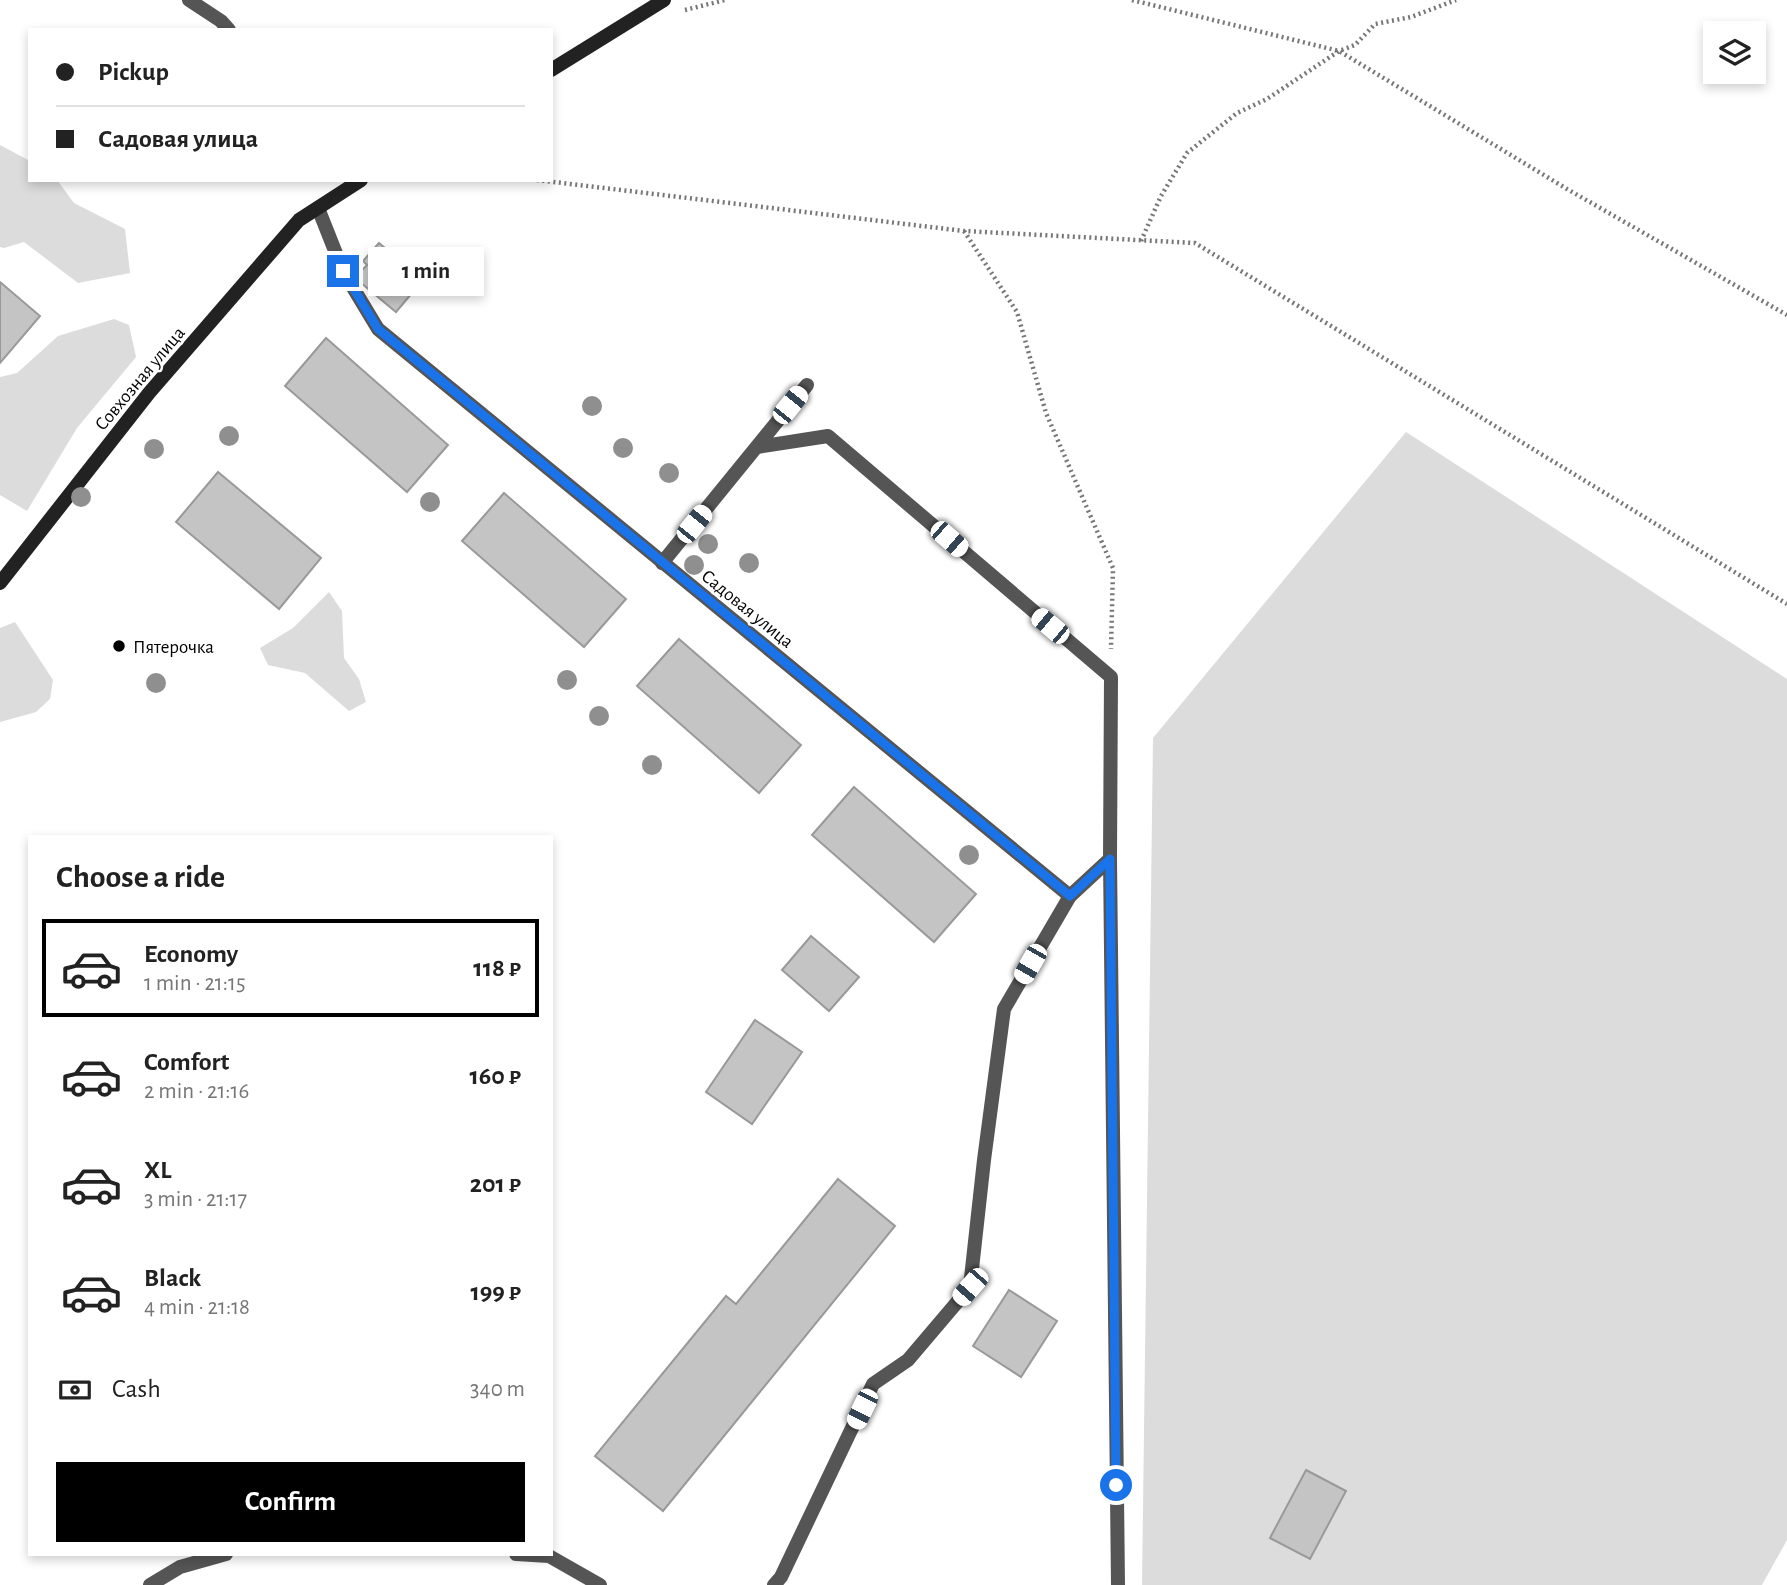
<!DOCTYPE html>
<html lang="en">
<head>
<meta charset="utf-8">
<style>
  body { margin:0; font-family:"Alegreya Sans",sans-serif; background:#f6f6f6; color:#222; height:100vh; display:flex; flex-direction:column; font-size:26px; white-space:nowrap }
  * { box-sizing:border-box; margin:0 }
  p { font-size:23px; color:#767676 }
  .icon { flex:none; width:38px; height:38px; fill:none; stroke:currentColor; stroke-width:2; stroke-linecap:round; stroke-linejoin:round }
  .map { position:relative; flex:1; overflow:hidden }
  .drawer { position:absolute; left:28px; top:835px; width:525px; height:721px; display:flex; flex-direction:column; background:#fff; border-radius:0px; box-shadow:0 4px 10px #0003 }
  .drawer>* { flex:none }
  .hud { position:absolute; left:28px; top:28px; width:525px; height:154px; border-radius:0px; box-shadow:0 4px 10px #0003; display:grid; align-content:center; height:154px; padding:0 28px; background:#fff }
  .fabs { position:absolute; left:1703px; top:21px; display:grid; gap:14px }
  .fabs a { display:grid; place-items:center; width:63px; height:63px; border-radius:0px; background:#fff; box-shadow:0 4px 10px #0003; font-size:35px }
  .end { position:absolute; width:32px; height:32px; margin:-16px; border:9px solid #1a73e8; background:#fff; box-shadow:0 0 0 4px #fff }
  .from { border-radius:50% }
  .bubble { position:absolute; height:49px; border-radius:0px; background:#fff; box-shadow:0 4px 10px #0003; font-size:23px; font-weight:600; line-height:49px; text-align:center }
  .car { position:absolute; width:21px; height:42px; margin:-21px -10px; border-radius:9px; box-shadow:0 0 5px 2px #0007; background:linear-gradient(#fff 24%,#345 0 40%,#fff 0 76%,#345 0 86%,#fff 0) }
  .hud b { display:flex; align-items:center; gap:24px; height:66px; font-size:26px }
  .hud b+b { border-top:2px solid #e0e0e0 }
  .hud i { width:18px; height:18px; background:#222 }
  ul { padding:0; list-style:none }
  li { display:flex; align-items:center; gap:21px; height:98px; margin:0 14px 10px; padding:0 14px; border:4px solid transparent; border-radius:0px }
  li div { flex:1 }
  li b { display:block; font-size:26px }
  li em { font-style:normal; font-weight:600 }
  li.active { border-color:#000 }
  li>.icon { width:63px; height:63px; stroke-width:1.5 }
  h2 { padding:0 28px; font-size:32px; line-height:84px }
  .pay { display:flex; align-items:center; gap:18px; height:77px; padding:0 28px; font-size:26px }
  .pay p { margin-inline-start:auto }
  .cta { display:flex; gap:14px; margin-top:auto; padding:14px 28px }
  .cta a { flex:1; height:80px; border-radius:0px; background:#000; color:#fff; font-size:28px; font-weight:600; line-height:80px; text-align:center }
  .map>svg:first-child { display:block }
  .green { fill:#dcdcdc }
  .building { fill:#c4c4c4; stroke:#999; stroke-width:2 }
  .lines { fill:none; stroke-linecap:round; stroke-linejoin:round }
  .path { stroke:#777; stroke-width:4.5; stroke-dasharray:2 3.5; stroke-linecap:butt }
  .lane { stroke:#555; stroke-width:14 }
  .street { stroke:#555; stroke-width:14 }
  .secondary { stroke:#222; stroke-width:14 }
  .tree { fill:#8f8f8f }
  .route { stroke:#1a73e8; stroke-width:9 }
  .poi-dot { fill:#000; stroke:#fff; stroke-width:2.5 }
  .labels { text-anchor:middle; stroke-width:5; stroke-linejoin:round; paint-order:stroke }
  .street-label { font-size:19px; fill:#000; stroke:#fff }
  .poi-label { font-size:19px; fill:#000; stroke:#fff; text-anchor:start }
</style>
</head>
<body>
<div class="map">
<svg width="1787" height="1585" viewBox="0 0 1787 1585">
  <rect width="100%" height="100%" fill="#fff"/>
  <!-- green -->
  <path class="green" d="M0,145L30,161V180H57L74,203L125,229L130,273L78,283L24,242L4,248L0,247Z
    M114,319L129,325L136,357L77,428L27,511L0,495V377L17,373L58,336Z
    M1406,432L1787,679V1540L1762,1585H1142L1153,738Z
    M329,592L342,611L344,658L359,679L366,702L349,711L305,673L268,665L260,648L293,628Z
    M15,622L53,680L50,699L36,712L0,722V628Z"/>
  <!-- building -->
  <path class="building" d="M379,243L423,280L396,312L355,278L367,265L363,261Z
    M0,282L40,316L0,363Z
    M326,338L448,445L407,492L285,386Z
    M218,472L321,558L279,609L176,522Z
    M504,493L626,599L584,647L462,541Z
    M679,639L801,745L759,793L637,686Z
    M854,787L976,894L934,942L812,835Z
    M811,936L859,977L829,1011L782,970Z
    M755,1020L802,1052L752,1124L706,1092Z
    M838,1179L895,1226L663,1511L595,1456L726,1296L736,1304Z
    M1009,1290L1057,1321L1021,1377L973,1346Z
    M1306,1470L1346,1491L1310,1559L1270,1538Z"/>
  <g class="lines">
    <!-- path -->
    <path class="path" d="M1132,0L1339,51L1567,189L1787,315
      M685,10L725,0
      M537,180L964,231L1195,243L1787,604
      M964,231L1017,312L1046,413L1113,568L1111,649
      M1141,241L1161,196L1187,153L1237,113L1267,99L1339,51L1355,45L1375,24L1411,17L1456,0"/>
    <!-- lane -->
    <path class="lane" d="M757,447L828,436L1111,677L1110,859L1070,896L1004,1009L984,1160L970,1287L908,1360L873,1384L781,1577L774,1585
      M662,563L807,385
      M1110,859L1118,1585
      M516,1554L549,1556L600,1585
      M150,1585L180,1567L226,1554"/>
    <!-- street -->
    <path class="street" d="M189,0L221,21L229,30
      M318,208L343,271L378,329L1070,896"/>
    <!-- secondary -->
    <path class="secondary" d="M551,70L664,0
      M0,583L149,393L299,220L361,180"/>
  </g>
  <!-- trees -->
  <g class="tree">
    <circle cx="592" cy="406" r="10"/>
    <circle cx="229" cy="436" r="10"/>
    <circle cx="623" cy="448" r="10"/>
    <circle cx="154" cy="449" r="10"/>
    <circle cx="669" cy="473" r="10"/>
    <circle cx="81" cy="497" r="10"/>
    <circle cx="430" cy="502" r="10"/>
    <circle cx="708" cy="544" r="10"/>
    <circle cx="749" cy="563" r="10"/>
    <circle cx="694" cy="565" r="10"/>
    <circle cx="567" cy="680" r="10"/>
    <circle cx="156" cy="683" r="10"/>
    <circle cx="599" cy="716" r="10"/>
    <circle cx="652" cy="765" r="10"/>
    <circle cx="969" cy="855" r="10"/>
  </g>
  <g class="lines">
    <!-- route -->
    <path class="route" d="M343,271L378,329L1070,896L1110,859L1116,1485"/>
  </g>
  <!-- markers -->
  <circle class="poi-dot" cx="119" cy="646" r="7"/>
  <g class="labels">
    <!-- street labels -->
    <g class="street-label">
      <text transform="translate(139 378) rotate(-50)" y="7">Совхозная улица</text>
      <text transform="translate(748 608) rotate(39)" y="7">Садовая улица</text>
    </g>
    <!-- poi labels -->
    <g class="poi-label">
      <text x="133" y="653">Пятерочка</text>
    </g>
  </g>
</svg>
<div class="fabs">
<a><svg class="icon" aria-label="layers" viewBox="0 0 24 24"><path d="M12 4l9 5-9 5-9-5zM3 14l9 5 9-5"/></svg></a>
</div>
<i class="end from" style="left:1116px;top:1485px"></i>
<i class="end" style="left:343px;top:271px"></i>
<div class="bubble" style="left:368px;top:247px;width:116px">1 min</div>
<i class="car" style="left:790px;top:405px;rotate:39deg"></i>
<i class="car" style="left:694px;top:524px;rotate:39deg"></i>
<i class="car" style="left:949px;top:539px;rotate:131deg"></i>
<i class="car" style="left:1050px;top:626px;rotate:310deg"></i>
<i class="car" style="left:1030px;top:964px;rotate:210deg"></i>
<i class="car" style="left:970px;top:1287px;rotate:221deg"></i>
<i class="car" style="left:862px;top:1409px;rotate:206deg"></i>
<div class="hud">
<b><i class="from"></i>Pickup</b>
<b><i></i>Садовая улица</b>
</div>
<section class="drawer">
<h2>Choose a ride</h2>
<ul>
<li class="active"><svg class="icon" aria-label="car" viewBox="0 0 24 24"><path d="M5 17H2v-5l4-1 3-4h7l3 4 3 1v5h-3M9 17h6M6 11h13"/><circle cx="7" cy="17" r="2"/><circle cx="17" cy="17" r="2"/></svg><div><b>Economy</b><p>1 min · 21:15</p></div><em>118 ₽</em></li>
<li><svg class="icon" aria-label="car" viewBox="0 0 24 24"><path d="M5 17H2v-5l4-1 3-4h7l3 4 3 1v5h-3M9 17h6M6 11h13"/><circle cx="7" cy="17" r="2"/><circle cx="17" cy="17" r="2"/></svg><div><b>Comfort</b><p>2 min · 21:16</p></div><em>160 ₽</em></li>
<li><svg class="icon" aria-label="car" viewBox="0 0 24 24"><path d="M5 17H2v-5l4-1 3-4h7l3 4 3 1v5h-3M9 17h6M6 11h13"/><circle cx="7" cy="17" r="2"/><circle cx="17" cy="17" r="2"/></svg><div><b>XL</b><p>3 min · 21:17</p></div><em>201 ₽</em></li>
<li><svg class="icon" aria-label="car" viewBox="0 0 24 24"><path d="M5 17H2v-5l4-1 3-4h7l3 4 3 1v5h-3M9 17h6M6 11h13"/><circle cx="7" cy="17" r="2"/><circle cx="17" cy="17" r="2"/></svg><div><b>Black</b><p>4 min · 21:18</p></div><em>199 ₽</em></li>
</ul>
<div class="pay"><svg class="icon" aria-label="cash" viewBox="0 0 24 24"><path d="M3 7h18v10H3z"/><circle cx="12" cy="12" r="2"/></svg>Cash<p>340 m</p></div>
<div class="cta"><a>Confirm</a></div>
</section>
</div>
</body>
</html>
